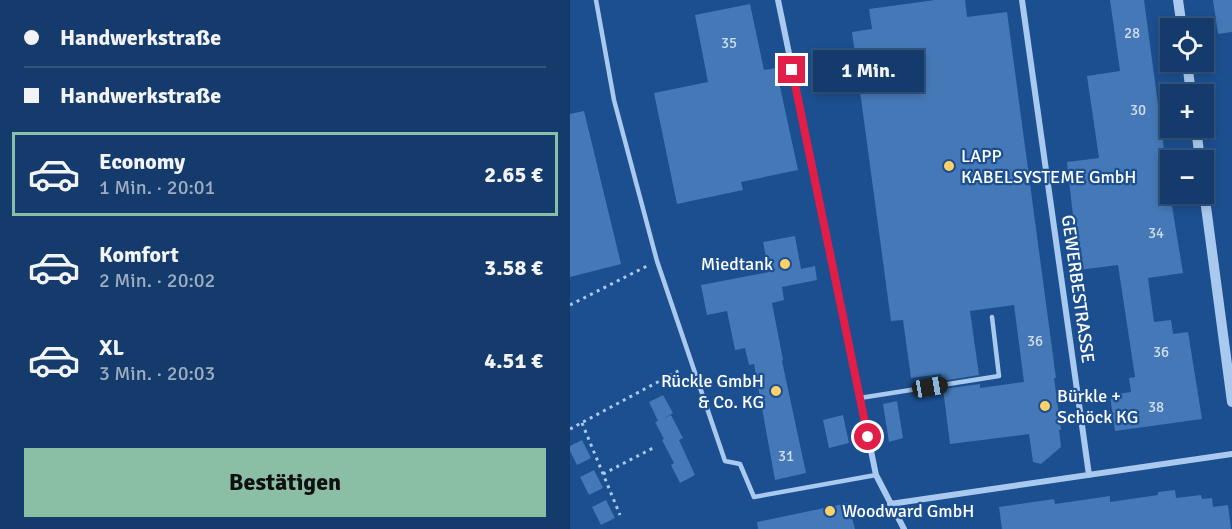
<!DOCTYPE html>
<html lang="de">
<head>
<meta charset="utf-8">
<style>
  body { margin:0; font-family:Signika,sans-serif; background:#214673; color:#f1f3f6; height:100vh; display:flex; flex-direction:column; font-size:22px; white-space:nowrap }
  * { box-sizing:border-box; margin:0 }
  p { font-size:20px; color:#9dadc1 }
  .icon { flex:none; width:33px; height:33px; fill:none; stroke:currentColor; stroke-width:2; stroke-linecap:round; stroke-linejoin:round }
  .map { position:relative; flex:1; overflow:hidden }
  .side { display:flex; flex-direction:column; background:#143b6b; width:570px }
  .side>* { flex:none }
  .banner { display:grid; align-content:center; height:132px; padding:0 24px; background:#143b6b }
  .tools { position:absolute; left:590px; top:18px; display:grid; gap:12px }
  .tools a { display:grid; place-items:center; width:54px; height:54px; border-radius:0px; background:#143b6b; box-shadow:0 3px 9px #0003,0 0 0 2px #33557e; font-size:30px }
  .end { position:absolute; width:27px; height:27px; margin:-14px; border:8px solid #e11d48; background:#fff; box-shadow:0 0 0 3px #fff }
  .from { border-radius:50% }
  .bubble { position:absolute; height:42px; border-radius:0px; background:#143b6b; box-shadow:0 3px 9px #0003,0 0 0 2px #33557e; font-size:20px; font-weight:700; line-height:42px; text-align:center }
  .car { position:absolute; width:18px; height:36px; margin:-18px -9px; border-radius:8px; box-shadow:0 0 4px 2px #0007; background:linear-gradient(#222 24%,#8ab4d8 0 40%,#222 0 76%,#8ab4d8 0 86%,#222 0) }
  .banner b { display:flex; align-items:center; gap:21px; height:57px; font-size:22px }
  .banner b+b { border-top:2px solid #33557e }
  .banner i { width:15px; height:15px; background:#f1f3f6 }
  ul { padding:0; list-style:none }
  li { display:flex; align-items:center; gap:18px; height:84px; margin:0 12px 9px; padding:0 12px; border:3px solid transparent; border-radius:0px }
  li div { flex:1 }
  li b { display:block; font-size:22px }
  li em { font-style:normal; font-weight:700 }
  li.selected { border-color:#8abfa5 }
  li>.icon { width:54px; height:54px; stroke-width:1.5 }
  .primary-button { display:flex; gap:12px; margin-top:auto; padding:12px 24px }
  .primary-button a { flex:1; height:69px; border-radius:0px; background:#8abfa5; color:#111; font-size:24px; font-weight:700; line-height:69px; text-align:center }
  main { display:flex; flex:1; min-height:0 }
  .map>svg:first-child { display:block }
  .building { fill:#4478b7 }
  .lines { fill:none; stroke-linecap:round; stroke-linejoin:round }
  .path { stroke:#a9c9ee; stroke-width:3; stroke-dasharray:3 4.5; stroke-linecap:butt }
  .service { stroke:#a9c9ee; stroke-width:4.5 }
  .minor { stroke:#a9c9ee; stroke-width:6 }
  .tertiary { stroke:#a9c9ee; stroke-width:10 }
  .route { stroke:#e11d48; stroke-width:8 }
  .poi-dot { fill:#ffd166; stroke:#1b4f8f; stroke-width:2 }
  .labels { text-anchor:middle; stroke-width:4.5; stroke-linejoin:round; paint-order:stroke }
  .number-label { font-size:15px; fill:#d0dded }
  .poi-label { font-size:18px; fill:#fff; stroke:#1b4f8f; text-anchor:start }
  .street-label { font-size:18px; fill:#fff; stroke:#1b4f8f }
</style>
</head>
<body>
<main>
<section class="side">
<div class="banner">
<b><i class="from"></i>Handwerkstraße</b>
<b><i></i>Handwerkstraße</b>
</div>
<ul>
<li class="selected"><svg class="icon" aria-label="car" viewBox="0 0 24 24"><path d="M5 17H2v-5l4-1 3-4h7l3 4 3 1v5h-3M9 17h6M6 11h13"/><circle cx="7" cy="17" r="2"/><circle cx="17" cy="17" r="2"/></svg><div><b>Economy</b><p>1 Min. · 20:01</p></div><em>2.65 €</em></li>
<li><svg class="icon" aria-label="car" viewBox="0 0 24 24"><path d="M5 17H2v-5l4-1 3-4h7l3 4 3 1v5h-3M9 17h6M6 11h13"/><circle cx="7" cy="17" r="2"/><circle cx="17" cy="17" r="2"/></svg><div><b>Komfort</b><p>2 Min. · 20:02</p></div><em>3.58 €</em></li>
<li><svg class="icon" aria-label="car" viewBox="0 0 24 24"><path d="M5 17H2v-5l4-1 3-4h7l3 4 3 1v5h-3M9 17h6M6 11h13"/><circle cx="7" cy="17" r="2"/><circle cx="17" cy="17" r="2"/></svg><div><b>XL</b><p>3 Min. · 20:03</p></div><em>4.51 €</em></li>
</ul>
<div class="primary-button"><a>Bestätigen</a></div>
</section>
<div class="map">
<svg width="662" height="529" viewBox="0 0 662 529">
  <rect width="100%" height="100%" fill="#1b4f8f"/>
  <!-- building -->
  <path class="building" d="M365,0H395L397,17L437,12L486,378H484L491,430H489L491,447L471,464L463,462L459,434L380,444L373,389L410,384V388L454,382L444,305L400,311L409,375L372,381L371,374L341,378L333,320L321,321L282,32L302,29L299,9Z
    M540,0H574L600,194L613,273L578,278L584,322L601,320L603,334L618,332L632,419L545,431L540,395L561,392L559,378L565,377L548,265L509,270L497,162L529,158L517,76L550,71Z
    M643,0H662V32L648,34Z
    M180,4L194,70L206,68L228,170L171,182L173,190L107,204L84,93L138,82L125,15Z
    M14,111L51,264L0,277V114Z
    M225,236L231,269L245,266L247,280L212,287L214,300L202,303L213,360L212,361L236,473L205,480L184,364L179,365L175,348L165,350L157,311L137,315L131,285L199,272L193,242Z
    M93,395L103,413L93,419L101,415L113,438L109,440L125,475L110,483L101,465L104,463L92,440L94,439L85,422L88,421L79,402Z
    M327,401L333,438L319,442L313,404Z
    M273,415L279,443L259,448L253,420Z
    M12,440L21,458L7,465L0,451V446Z
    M24,470L33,488L19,495L10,477Z
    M605,490L606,498L631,495L632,499L642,498L643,507L658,505L661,529H432L429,507L484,499L485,504L540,496V502L588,495V492Z
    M36,500L45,518L31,525L22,507Z
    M278,503L285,529H188L187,522Z"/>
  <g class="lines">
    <!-- path -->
    <path class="path" d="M0,305L77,266
      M12,423L50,515
      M0,429L112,369
      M33,474L85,447"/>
    <!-- service -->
    <path class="service" d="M26,0L44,100L87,261L155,461L170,464L184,497L306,475
      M290,398L429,376L422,317"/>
    <!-- minor -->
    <path class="minor" d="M208,0L306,475L334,529
      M452,0L519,475
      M320,504L662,454"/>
    <!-- tertiary -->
    <path class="tertiary" d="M608,0L612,28
      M617,62L621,94
      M626,128L630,160
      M633,184L662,402"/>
  </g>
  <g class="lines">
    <!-- route -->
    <path class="route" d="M222,70L298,437"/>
  </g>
  <!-- markers -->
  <g class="poi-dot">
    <circle cx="379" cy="166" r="6"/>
    <circle cx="215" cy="264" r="6"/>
    <circle cx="206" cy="391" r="6"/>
    <circle cx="475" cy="406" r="6"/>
    <circle cx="260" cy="511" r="6"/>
  </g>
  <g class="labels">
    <!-- number labels -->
    <g class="number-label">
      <text x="562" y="38">28</text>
      <text x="159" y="48">35</text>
      <text x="568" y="115">30</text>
      <text x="586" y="238">34</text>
      <text x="465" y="346">36</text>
      <text x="591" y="357">36</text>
      <text x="586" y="412">38</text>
      <text x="216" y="461">31</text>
    </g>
    <!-- poi labels -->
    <g class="poi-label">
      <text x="391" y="162">LAPP<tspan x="391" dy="21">KABELSYSTEME GmbH</tspan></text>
      <text x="203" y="270" text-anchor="end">Miedtank</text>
      <text x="194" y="387" text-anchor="end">Rückle GmbH<tspan x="194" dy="21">&amp; Co. KG</tspan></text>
      <text x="487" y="402">Bürkle +<tspan x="487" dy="21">Schöck KG</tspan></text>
      <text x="272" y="517">Woodward GmbH</text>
    </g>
    <!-- street labels -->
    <g class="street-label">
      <text transform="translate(508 289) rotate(82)" y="6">GEWERBESTRASSE</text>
    </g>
  </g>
</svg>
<div class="tools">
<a><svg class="icon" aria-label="locate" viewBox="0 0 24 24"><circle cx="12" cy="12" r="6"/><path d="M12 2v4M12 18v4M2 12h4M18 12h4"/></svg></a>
<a>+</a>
<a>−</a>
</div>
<i class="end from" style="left:298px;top:437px"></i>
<i class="end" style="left:222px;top:70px"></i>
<div class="bubble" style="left:243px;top:50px;width:111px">1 Min.</div>
<i class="car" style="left:360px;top:387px;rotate:81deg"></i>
</div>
</main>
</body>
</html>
